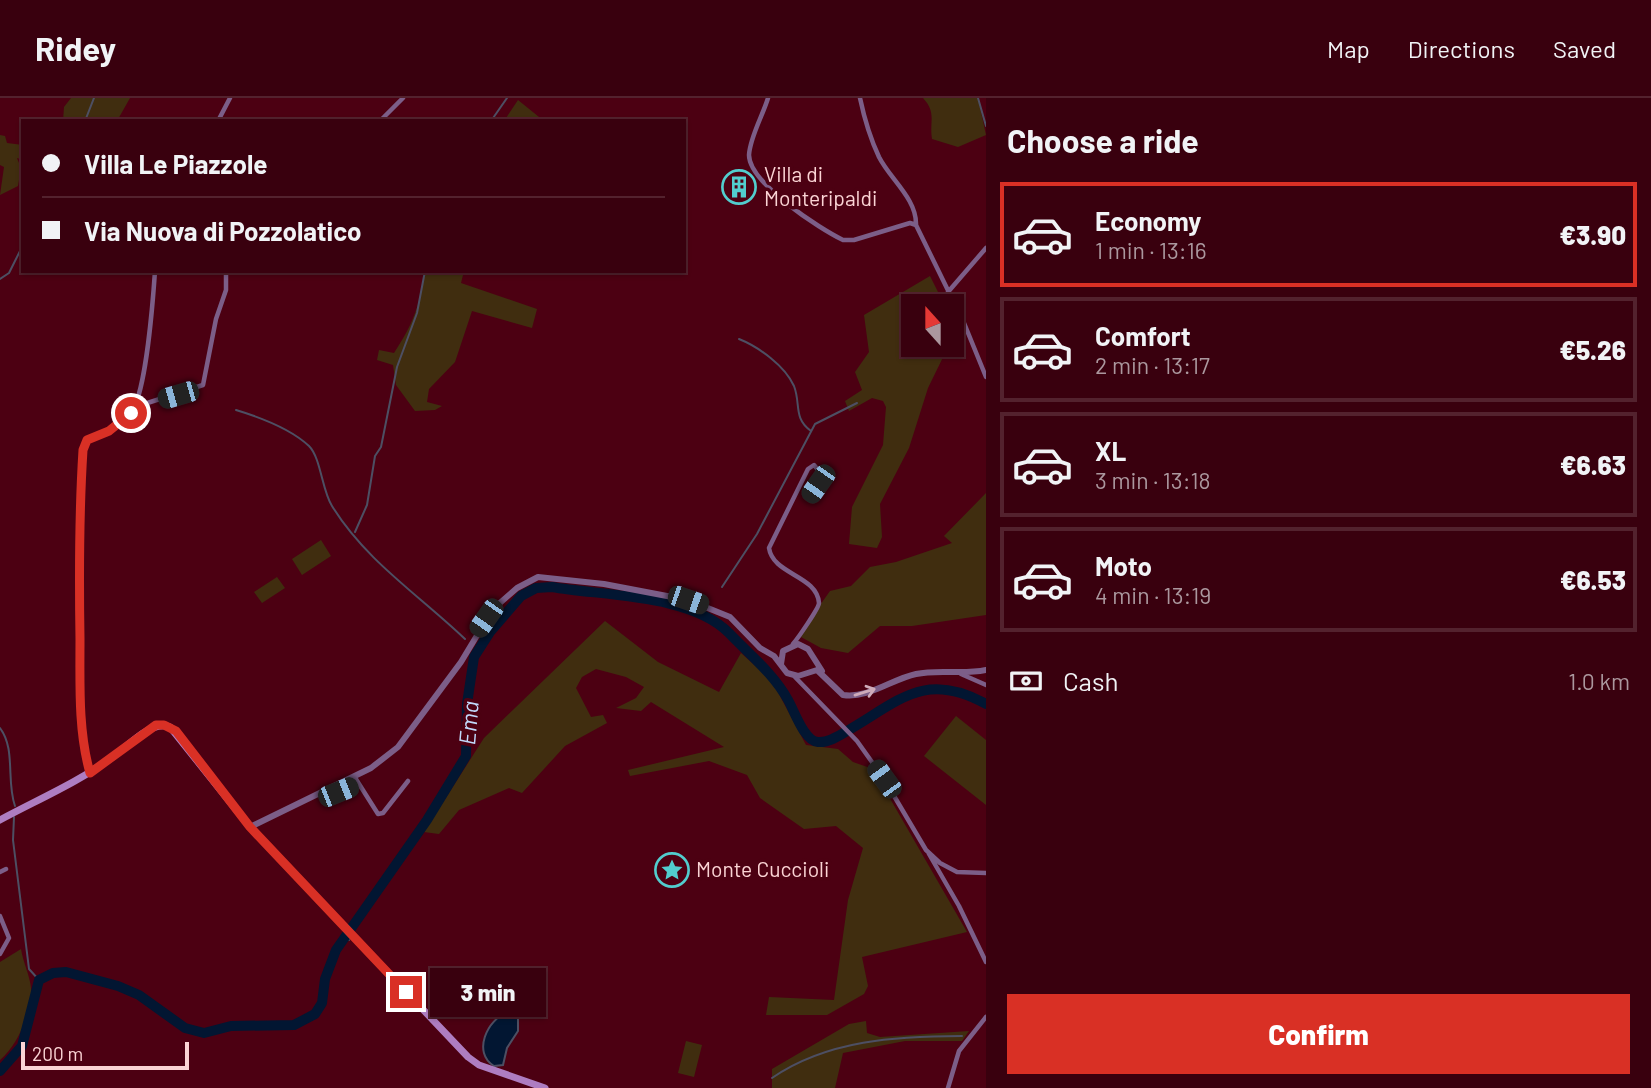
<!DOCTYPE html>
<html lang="en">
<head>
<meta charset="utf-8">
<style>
  body { margin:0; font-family:Barlow,sans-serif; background:#400a17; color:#f1f3f6; height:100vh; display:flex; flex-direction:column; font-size:26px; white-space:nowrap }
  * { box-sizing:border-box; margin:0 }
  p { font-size:23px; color:#ab979e }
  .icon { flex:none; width:38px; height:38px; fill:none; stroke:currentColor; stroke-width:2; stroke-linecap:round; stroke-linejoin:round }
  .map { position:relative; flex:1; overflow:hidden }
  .panel { display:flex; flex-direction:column; background:#39000e; width:665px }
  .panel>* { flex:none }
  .top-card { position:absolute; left:21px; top:21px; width:665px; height:154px; border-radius:0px; box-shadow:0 2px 5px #0004,0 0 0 2px #53222e; display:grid; align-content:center; height:154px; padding:0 21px; background:#39000e }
  .needle { width:46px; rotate:339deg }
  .controls { position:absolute; left:901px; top:196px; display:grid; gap:14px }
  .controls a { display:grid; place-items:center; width:63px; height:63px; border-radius:0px; background:#39000e; box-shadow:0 2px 5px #0004,0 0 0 2px #53222e; font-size:35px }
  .scale { position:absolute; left:21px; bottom:18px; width:168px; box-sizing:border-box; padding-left:7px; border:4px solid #fbd4d5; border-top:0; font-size:19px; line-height:24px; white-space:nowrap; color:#fbd4d5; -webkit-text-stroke:5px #4c0012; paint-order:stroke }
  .end { position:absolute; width:32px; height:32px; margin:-16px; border:9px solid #d93025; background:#fff; box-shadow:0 0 0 4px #fff }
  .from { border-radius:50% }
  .bubble { position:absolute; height:49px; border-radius:0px; background:#39000e; box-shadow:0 2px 5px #0004,0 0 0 2px #53222e; font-size:23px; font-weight:800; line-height:49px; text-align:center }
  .car { position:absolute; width:21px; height:42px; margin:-21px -10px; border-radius:9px; box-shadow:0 0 5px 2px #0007; background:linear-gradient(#222 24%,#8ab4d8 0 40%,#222 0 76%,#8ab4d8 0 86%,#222 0) }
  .top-card b { display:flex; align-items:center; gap:24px; height:66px; font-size:26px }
  .top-card b+b { border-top:2px solid #53222e }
  .top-card i { width:18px; height:18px; background:#f1f3f6 }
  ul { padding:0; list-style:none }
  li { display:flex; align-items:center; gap:21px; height:105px; margin:0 14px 10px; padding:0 7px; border:4px solid #53222e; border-radius:0px }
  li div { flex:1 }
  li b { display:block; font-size:26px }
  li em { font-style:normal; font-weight:800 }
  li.on { border-color:#d93025 }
  li>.icon { width:63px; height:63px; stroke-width:1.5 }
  h2 { padding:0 21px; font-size:32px; line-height:84px }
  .pay { display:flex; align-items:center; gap:18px; height:77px; padding:0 21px; font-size:26px }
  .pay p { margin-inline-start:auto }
  .action { display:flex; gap:14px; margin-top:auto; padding:14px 21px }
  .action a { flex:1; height:80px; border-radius:0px; background:#d93025; color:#fff; font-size:28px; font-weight:800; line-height:80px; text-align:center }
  header { display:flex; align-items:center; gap:42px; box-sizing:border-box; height:98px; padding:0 35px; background:#39000e; border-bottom:2px solid #53222e }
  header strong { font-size:33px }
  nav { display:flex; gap:38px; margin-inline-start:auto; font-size:24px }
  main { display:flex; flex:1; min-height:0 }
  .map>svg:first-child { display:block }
  .green { fill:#402d0f }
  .water { fill:#021632; stroke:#4d4f63; stroke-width:2 }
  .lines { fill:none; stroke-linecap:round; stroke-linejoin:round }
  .stream { stroke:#4d4f63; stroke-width:2 }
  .river { stroke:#021632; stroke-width:10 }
  .minor { stroke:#7c5e88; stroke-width:4.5 }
  .tertiary { stroke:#7c5e88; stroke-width:6 }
  .secondary { stroke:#ae7dc1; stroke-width:7 }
  .oneway { stroke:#cfabba }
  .route { stroke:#d93025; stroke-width:9 }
  .labels { text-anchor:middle; stroke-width:7; stroke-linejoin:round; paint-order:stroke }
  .poi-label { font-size:21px; fill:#fbd4d5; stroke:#4c0012; text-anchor:start }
  .water-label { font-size:23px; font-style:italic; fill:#c1d9fb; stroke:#4c0012 }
</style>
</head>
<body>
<header>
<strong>Ridey</strong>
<nav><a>Map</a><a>Directions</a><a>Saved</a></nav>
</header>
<main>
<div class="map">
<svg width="986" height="990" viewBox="0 0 986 990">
  <rect width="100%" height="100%" fill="#4c0012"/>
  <!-- green -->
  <path class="green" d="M71,0H130L117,23H63L64,9Z
    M923,0H978L986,37L958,49L932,41C929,24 937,15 923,0Z
    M518,2L544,23H504Z
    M0,37L5,38L7,45L23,47V62L17,60L21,70L18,88L0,97L4,69L0,67Z
    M424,173H464L461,185L537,211L532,230L472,213L455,264L429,291L427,304L442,308L435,312L415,313L396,287L393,267L377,262L379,252L394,255C412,228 421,206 424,173Z
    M930,178L945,208H914V247H949L928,290L909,350L880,406L882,439L877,450L849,446L852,409L883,347L886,309L883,303L872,300L849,313L845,303L862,292L855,274L869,254L864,217Z
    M986,395V517L912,528H880L848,555L821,550L801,539L803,531L830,493L851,488L870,469L896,464L952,445L944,438Z
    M321,442L331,458L302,477L292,461Z
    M277,479L285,490L262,505L254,494Z
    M605,523L658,564L719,594L741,555L772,583L806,647L838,651L853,664L873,671L967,834L862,859L868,888L864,896L827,917H766L769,899L834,902L848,802L863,750L836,728L804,731L760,700L747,677L709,663L630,678L628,672L724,649L651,604L641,613L616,610L636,600L644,589L626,579L596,571L582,579L576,590L591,619L603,617L607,625L565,648L522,695L509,690L459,712L439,736L424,734L484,640Z
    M956,618L986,642V707L924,658Z
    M21,851C23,864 30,878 31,890C33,913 17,948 0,962V864Z
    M866,923L867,935L880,939L969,933L962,943H905L843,955L835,990H772V971L849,926Z
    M686,943L702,947L694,979L678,975Z"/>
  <!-- water -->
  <path class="water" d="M508,914L518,917V933L507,950L503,967L494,968C472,955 487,921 508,914Z"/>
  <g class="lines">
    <!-- stream -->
    <path class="stream" d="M978,0L986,28
      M85,23L94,0
      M491,23L507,0
      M0,181L9,175L23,147
      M739,241C759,249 785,268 794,288C801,306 793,320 811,333
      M236,312C259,319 291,331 309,348C321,360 322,393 332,408C366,463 419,497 465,541
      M355,434L367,407L375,358L381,349L397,269L417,215L425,173
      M722,489L757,436L815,326L857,305
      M0,630C16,651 6,683 15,708
      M14,719L13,742L29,871L39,882
      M345,838L349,842
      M772,980C827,942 897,938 962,938"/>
    <!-- river -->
    <path class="river" d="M0,973L22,948L39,882L53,875L66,874L118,888L139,897L185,930L204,935L231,928L294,927L315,916L322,905L325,881L336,852L427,722L466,658L467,606L474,559L490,534L521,498L536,490L552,489C603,498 691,496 729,535C749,556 774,576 788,602C794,612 804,643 818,644C828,645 839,638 847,633C899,603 925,572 986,606"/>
    <!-- minor -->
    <path class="minor" d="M768,0C763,17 750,39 749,57C749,85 820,131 843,142H854L910,125L916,127L964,225L986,279
      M860,0C864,19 871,42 879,59C890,81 917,101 916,127
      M218,23L230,0
      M380,23L403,0
      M948,194L986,150
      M135,309L203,287L216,221L226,192V173
      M793,546C798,540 819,510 819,505C817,477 773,477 769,450L808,371L814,367L819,373L818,386L809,399
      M961,576L986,587
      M795,579L857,643L884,681L926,752L940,765L957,774L986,775
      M90,674C77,631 80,581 80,535C79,474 80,413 83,352L87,342C103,335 121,328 132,313C146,292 153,202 155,173
      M354,678L378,716L383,715L408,683
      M332,689L338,694L358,686
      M929,756L959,808L986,864
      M0,774L6,771
      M0,818L9,840L0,856
      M948,990L959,953L986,919"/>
    <!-- tertiary -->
    <path class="tertiary" d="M781,566L783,553L798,546L808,551L822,573
      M250,729L371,670L398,649L461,564L493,511L517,490L538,479L604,486L688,502L730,519L760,550L774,558L787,575L798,578L817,572L843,597C868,601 892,581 916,576C939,571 962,577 986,572"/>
    <!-- secondary -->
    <path class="secondary" d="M0,722C39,701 79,684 114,658C129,647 151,622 170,629L250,729L468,959L479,967L545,990"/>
  </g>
  <!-- one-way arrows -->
  <defs><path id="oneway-shaft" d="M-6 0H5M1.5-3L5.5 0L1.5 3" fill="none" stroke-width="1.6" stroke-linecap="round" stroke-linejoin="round" transform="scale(1.75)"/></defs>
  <use class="oneway" href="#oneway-shaft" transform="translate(865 594) rotate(-17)"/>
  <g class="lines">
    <!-- route -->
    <path class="route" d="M131,315L109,333L87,342L83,352C79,415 79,478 80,541C80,585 78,633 90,675L156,627H164L176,633L250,729L406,894"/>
  </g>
  <!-- icons -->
  <defs>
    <g id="building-ring" transform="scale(1.75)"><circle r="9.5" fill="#4c0012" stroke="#52cdce" stroke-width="1.5"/><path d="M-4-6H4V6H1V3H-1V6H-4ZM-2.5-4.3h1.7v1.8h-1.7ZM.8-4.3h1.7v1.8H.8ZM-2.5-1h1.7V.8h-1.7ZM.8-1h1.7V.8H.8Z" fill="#52cdce"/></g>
    <g id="sight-ring" transform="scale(1.75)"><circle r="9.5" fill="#4c0012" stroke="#52cdce" stroke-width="1.5"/><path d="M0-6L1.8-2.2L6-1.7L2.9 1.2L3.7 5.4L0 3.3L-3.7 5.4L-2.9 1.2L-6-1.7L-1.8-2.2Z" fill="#52cdce"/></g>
  </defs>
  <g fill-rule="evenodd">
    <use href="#building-ring" x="739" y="89"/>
    <use href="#sight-ring" x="672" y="772"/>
  </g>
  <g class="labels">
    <!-- poi labels -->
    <g class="poi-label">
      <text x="764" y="84">Villa di<tspan x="764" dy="24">Monteripaldi</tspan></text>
      <text x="696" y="779">Monte Cuccioli</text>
    </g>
    <!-- water labels -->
    <g class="water-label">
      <text transform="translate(469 625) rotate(-85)" y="8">Ema</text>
    </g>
  </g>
</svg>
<div class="controls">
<a><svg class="needle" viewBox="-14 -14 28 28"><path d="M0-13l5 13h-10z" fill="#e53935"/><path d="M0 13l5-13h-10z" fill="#ab979e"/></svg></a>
</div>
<div class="scale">200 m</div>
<i class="end from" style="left:131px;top:315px"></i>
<i class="end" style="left:406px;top:894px"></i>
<div class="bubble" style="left:430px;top:870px;width:116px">3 min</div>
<i class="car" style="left:178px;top:297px;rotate:254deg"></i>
<i class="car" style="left:818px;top:386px;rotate:215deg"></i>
<i class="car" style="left:688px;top:502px;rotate:109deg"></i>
<i class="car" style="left:486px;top:520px;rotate:215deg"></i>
<i class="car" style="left:884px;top:681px;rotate:324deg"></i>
<i class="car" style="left:338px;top:694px;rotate:68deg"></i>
<div class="top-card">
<b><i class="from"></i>Villa Le Piazzole</b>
<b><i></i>Via Nuova di Pozzolatico</b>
</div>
</div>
<section class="panel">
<h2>Choose a ride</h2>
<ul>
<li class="on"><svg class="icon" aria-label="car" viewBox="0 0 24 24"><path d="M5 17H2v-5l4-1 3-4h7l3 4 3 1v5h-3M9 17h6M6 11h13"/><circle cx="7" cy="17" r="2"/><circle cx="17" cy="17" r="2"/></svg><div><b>Economy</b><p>1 min · 13:16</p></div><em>€3.90</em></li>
<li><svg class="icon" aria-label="car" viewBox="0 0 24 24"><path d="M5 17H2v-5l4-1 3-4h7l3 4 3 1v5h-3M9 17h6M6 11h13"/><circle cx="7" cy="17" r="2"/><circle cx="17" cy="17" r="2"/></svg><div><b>Comfort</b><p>2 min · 13:17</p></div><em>€5.26</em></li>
<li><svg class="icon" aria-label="car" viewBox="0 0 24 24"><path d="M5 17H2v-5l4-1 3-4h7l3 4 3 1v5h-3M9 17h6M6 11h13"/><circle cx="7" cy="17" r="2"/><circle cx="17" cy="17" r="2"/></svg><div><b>XL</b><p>3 min · 13:18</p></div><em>€6.63</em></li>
<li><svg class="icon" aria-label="car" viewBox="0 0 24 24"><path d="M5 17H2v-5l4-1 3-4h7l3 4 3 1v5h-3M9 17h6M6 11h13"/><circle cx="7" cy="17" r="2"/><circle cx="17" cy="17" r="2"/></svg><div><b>Moto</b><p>4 min · 13:19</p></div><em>€6.53</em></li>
</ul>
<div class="pay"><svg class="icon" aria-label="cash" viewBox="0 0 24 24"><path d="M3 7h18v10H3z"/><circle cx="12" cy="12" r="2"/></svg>Cash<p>1.0 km</p></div>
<div class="action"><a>Confirm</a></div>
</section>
</main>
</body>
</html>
